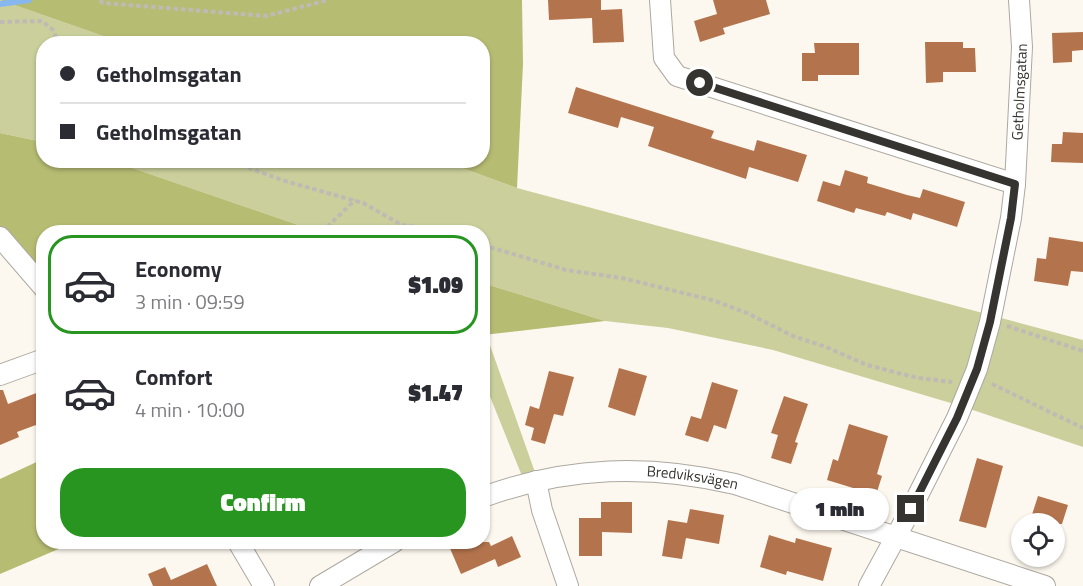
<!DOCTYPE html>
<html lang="en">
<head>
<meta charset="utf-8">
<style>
  body { margin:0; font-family:"Titillium Web",sans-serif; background:#f2f2f3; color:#2b2b33; height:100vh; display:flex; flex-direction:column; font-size:22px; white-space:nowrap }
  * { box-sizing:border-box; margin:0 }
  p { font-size:20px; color:#7c7c81 }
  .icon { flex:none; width:33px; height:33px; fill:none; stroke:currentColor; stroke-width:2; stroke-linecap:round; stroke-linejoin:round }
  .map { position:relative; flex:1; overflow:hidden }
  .side { position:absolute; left:36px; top:225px; width:454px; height:324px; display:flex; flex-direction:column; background:#fff; border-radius:24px; box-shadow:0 2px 4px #0004 }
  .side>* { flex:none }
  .banner { position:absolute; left:36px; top:36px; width:454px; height:132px; border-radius:24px; box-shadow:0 2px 4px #0004; display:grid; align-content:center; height:132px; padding:0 24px; background:#fff }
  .fabs { position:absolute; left:1011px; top:513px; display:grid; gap:12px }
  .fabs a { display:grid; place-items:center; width:54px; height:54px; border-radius:50%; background:#fff; box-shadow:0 2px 4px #0004; font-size:30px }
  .end { position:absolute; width:27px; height:27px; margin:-14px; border:8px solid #363430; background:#fff; box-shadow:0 0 0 3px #fff }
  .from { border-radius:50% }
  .bubble { position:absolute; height:42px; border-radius:21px; background:#fff; box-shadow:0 2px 4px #0004; font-size:20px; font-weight:800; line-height:42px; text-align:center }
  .banner b { display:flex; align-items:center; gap:21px; height:57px; font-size:22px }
  .banner b+b { border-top:2px solid #e1e1e2 }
  .banner i { width:15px; height:15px; background:#2b2b33 }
  ul { padding:10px 0 0; list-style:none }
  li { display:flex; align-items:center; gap:18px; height:99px; margin:0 12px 9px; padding:0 12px; border:3px solid transparent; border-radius:24px }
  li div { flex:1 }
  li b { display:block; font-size:22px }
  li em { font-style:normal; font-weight:800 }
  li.selected { border-color:#279520 }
  li>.icon { width:54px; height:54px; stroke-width:1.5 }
  .cta { display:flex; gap:12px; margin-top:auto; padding:12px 24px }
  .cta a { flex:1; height:69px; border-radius:24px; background:#279520; color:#fff; font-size:24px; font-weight:800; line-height:69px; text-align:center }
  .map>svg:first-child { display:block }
  .green { fill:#cacf9b }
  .forest { fill:#b7bc73 }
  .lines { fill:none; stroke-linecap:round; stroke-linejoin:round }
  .stream { stroke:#86b7ee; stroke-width:6 }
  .building { fill:#b3744d }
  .street-casing { stroke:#aca8a0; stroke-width:22 }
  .path { stroke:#bfbbb4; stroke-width:4; stroke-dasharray:4.5 3; stroke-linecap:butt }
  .street { stroke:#fff; stroke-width:20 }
  .route { stroke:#363430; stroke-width:8 }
  .labels { text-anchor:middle; stroke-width:5; stroke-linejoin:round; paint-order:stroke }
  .street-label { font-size:15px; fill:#363430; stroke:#fff }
</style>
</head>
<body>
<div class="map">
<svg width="1083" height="586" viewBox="0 0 1083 586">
  <rect width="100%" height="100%" fill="#fdf8ef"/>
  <!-- green -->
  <path class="green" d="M0,0L123,43L44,44L43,142L0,133Z
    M112,161H443L517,188L1083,340V447L964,407L773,350L668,328L605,321L483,283V232H319Z
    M486,334L537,478L524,481L483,379V335Z"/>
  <!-- forest -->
  <path class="forest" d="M0,0H522L523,64L517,188L443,161L483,160V44L123,43Z
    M0,133L43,142L44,160L112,161L319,232H44L43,288L0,238Z
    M483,283L605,321L483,335Z
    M43,459L44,542H75L0,574V479Z"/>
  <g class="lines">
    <!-- stream -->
    <path class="stream" d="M0,4L29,0"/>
  </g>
  <!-- building -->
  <path class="building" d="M548,0H601V10L622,9L624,42L593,43L592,18L549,20Z
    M713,0H766L770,14L723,28L725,34L700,42L694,21L717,14Z
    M1083,32V50L1072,51V62L1053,63L1052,33Z
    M925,42H963V48H975L976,72H943V82L926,83Z
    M814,43H859V75H818V81H802V53H815Z
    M576,87L714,131L711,138L754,151L757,140L807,155L798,182L749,167L746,179L648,146L654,127L621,117L618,128L568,113Z
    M1063,132L1083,133V163L1051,162L1052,144H1062Z
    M845,170L868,177L867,183L907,195L920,198L923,189L965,202L957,227L913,213L911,220L887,212L885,216L856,208L854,213L817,201L823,181L840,186Z
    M1049,237L1083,242V272L1071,271L1068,286L1034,281L1037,258L1046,259Z
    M619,368L647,376L635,416L608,407Z
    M549,371L574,377L563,416L554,414L545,444L531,440L534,428L525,425L530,406L539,409Z
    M712,382L738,390L726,429L714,425L708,442L685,435L691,416L701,419Z
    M0,390H3L8,404L44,390V422L17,432L19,437L0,445Z
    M784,396L808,404L795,442L798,443L791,464L771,458L778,435L771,433Z
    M849,424L888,436L877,474L882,476L876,495L827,480L833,459L838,461Z
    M977,458L1003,466L986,528L959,521Z
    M1038,496L1068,505L1062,524H1029Z
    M601,502H632V533L602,532V556H579V518H601Z
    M690,509L724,515L719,544L686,538L682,559L662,556L668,520L687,523Z
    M769,535L795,543L796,538L832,548L823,581L787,571L786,575L760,567Z
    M512,536L521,557L498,567L495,559L461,574L449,546L460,542H489L491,546Z
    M207,564L217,586H153L148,574L165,567L171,580Z"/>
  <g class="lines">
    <!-- street casing -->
    <g class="street-casing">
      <g id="street">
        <path d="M660,0L664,58L677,76L1015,184"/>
        <path d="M0,237L44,288"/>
        <path d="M0,375L44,359"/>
        <path d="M536,481L542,510L568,586"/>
        <path id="s1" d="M483,497C568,466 649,464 735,484L1045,586"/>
        <path d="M238,542L264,586"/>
        <path d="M320,586L394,542"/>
        <path id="s2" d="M869,586L911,509L957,418L977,369L990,322L1011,218L1015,184L1022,47L1019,0"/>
      </g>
    </g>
    <!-- path -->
    <path class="path" d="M100,0L103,3L266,16L328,0
      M0,22L42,21L53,30L59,44
      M227,160L285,181L363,203L402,225L450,232
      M322,232L355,200
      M483,245L566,270L622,278L712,300L747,313L793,336L826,347L867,365L918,378L952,382
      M1007,326L1083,351
      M992,384L1083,428"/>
    <!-- street -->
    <use href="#street" class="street"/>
  </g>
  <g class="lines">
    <!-- route -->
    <path class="route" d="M700,83L1015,184L1011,218L990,322L977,369L957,418L911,509"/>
  </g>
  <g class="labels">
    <!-- street labels -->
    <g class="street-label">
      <text dy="5" stroke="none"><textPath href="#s2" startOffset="524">Getholmsgatan</textPath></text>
      <text dy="5" stroke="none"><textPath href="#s1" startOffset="213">Bredviksvägen</textPath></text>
    </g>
  </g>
</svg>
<div class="fabs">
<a><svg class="icon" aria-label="locate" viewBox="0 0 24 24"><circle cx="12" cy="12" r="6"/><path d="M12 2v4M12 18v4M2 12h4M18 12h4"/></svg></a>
</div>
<i class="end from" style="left:700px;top:83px"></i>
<i class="end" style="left:911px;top:509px"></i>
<div class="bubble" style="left:790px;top:488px;width:99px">1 min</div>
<div class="banner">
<b><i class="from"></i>Getholmsgatan</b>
<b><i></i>Getholmsgatan</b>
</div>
<section class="side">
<ul>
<li class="selected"><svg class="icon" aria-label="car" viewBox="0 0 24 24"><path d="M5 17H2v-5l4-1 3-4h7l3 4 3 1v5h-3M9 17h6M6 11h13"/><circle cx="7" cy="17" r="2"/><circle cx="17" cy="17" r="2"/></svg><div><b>Economy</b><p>3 min · 09:59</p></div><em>$1.09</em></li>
<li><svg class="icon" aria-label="car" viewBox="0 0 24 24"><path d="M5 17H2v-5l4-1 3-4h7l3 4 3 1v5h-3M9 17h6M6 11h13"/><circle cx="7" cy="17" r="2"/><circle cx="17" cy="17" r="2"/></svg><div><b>Comfort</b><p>4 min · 10:00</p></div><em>$1.47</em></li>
</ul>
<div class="cta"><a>Confirm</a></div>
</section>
</div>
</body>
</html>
